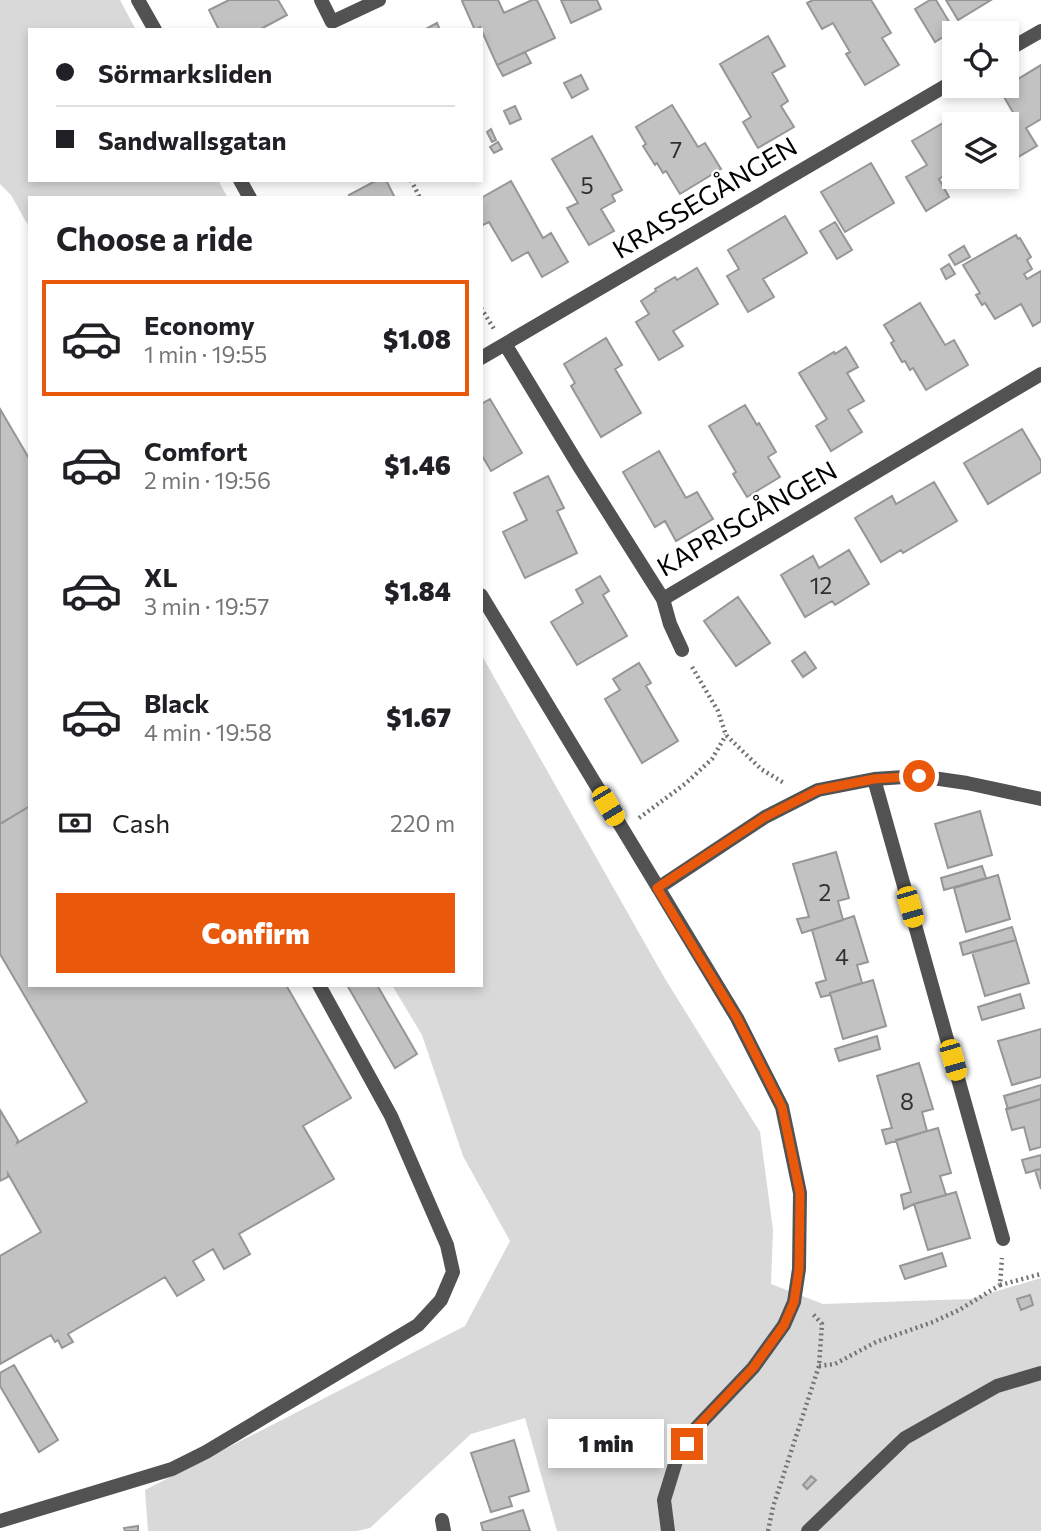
<!DOCTYPE html>
<html lang="en">
<head>
<meta charset="utf-8">
<style>
  body { margin:0; font-family:Commissioner,sans-serif; background:#f2f2f2; color:#202124; height:100vh; display:flex; flex-direction:column; font-size:26px; white-space:nowrap }
  * { box-sizing:border-box; margin:0 }
  p { font-size:23px; color:#757577 }
  .icon { flex:none; width:38px; height:38px; fill:none; stroke:currentColor; stroke-width:2; stroke-linecap:round; stroke-linejoin:round }
  .map { position:relative; flex:1; overflow:hidden }
  .sheet { position:absolute; left:28px; top:196px; width:455px; height:791px; display:flex; flex-direction:column; background:#fff; border-radius:0px; box-shadow:0 4px 10px #0003 }
  .sheet>* { flex:none }
  .hud { position:absolute; left:28px; top:28px; width:455px; height:154px; border-radius:0px; box-shadow:0 4px 10px #0003; display:grid; align-content:center; height:154px; padding:0 28px; background:#fff }
  .fabs { position:absolute; left:942px; top:21px; display:grid; gap:14px }
  .fabs a { display:grid; place-items:center; width:77px; height:77px; border-radius:0px; background:#fff; box-shadow:0 4px 10px #0003; font-size:35px }
  .end { position:absolute; width:32px; height:32px; margin:-16px; border:9px solid #ea580c; background:#fff; box-shadow:0 0 0 4px #fff }
  .from { border-radius:50% }
  .bubble { position:absolute; height:49px; border-radius:0px; background:#fff; box-shadow:0 4px 10px #0003; font-size:23px; font-weight:800; line-height:49px; text-align:center }
  .car { position:absolute; width:21px; height:42px; margin:-21px -10px; border-radius:9px; box-shadow:0 0 5px 2px #0007; background:linear-gradient(#f5c518 24%,#345 0 40%,#f5c518 0 76%,#345 0 86%,#f5c518 0) }
  .hud b { display:flex; align-items:center; gap:24px; height:66px; font-size:26px }
  .hud b+b { border-top:2px solid #e0e0e0 }
  .hud i { width:18px; height:18px; background:#202124 }
  ul { padding:0; list-style:none }
  li { display:flex; align-items:center; gap:21px; height:116px; margin:0 14px 10px; padding:0 14px; border:4px solid transparent; border-radius:0px }
  li div { flex:1 }
  li b { display:block; font-size:26px }
  li em { font-style:normal; font-weight:800 }
  li.current { border-color:#ea580c }
  li>.icon { width:63px; height:63px; stroke-width:1.5 }
  h2 { padding:0 28px; font-size:32px; line-height:84px }
  .pay { display:flex; align-items:center; gap:18px; height:77px; padding:0 28px; font-size:26px }
  .pay p { margin-inline-start:auto }
  .button { display:flex; gap:14px; margin-top:auto; padding:14px 28px }
  .button a { flex:1; height:80px; border-radius:0px; background:#ea580c; color:#fff; font-size:28px; font-weight:800; line-height:80px; text-align:center }
  .map>svg:first-child { display:block }
  .green { fill:#d9d9d9 }
  .building { fill:#c2c2c2; stroke:#969696; stroke-width:2 }
  .lines { fill:none; stroke-linecap:round; stroke-linejoin:round }
  .path { stroke:#747474; stroke-width:4.5; stroke-dasharray:2 3.5; stroke-linecap:butt }
  .lane { stroke:#525252; stroke-width:14 }
  .street { stroke:#525252; stroke-width:14 }
  .route { stroke:#ea580c; stroke-width:9 }
  .labels { text-anchor:middle; stroke-width:5; stroke-linejoin:round; paint-order:stroke }
  .number-label { font-size:23px; fill:#303030 }
  .street-label { font-size:26px; fill:#000; stroke:#fff }
</style>
</head>
<body>
<div class="map">
<svg width="1041" height="1531" viewBox="0 0 1041 1531">
  <rect width="100%" height="100%" fill="#fff"/>
  <!-- green -->
  <path class="green" d="M0,0H120L136,30H30V180H218L228,198H30V229L11,195L0,184Z
    M481,654L664,977L760,1132L773,1230L771,1284L823,1304L970,1299L1041,1278V1531H557L525,1418L471,1434L370,1528L357,1531H148L145,1490L465,1326L510,1241L463,1156L422,1035L392,985H481Z"/>
  <!-- building -->
  <path class="building" d="M229,0H278L287,15L259,30H219L209,10Z
    M464,0H498L504,13L532,0H537L555,38L497,65L480,27L475,30L462,1Z
    M561,0H597L601,9L571,23Z
    M813,0H871L891,33L882,38L899,65L865,85L846,54L850,52L833,23L822,29L807,3Z
    M930,0H936L954,30L935,42L915,9Z
    M946,0H991L958,20Z
    M437,23L440,30H424Z
    M768,36L785,66L772,73L788,101L781,106L794,127L758,148L743,122L751,117L720,64Z
    M525,52L531,63L503,76L497,65Z
    M1041,65V119L1026,128L1037,146L1013,160L1006,148V124H996L1014,114L1000,90Z
    M581,75L588,89L572,98L564,83Z
    M672,105L698,147L705,143L721,169L680,194L666,171L663,173L657,163L655,165L643,146L646,144L636,127Z
    M515,106L521,119L510,124L504,111Z
    M955,116L960,124H954V170L939,179L949,197L926,211L906,177L927,165L912,141Z
    M491,129L496,140L492,142L487,132Z
    M592,136L622,190L612,195L615,201L601,209L614,231L589,245L567,208L578,203L552,159Z
    M498,142L502,149L494,153L490,147Z
    M871,163L894,203L845,232L821,192Z
    M377,180H386L395,198H350L349,195Z
    M511,181L543,238L551,233L568,262L542,277L528,252L512,261L489,222L481,226V198Z
    M785,216L807,253L763,279L774,297L748,312L727,276L739,269L728,250Z
    M835,222L852,250L837,259L820,231Z
    M1016,235L1018,239L1020,238L1031,257L1027,260L1032,269L1024,274L1027,279L1041,271V321L1033,326L1021,304L995,319L985,303L982,305L976,295L980,293L963,265Z
    M964,246L970,257L955,265L949,255Z
    M949,264L955,274L946,279L941,269Z
    M697,268L718,304L673,331L683,346L659,360L636,322L649,314L641,301L656,291L655,289L675,277L677,280Z
    M920,303L945,345L954,340L968,365L926,390L913,368L910,370L905,361L902,362L891,343L894,341L884,325Z
    M606,338L622,365L615,369L641,413L601,437L571,386L575,383L564,364Z
    M846,347L858,367L847,373L864,401L848,410L862,432L831,451L816,426L827,419L799,373L834,352L835,354Z
    M490,399L522,453L491,471L481,454V404Z
    M745,405L757,425L759,423L776,452L768,457L780,477L747,497L733,474L736,472L709,426Z
    M0,409L30,460V806L0,824Z
    M1022,429L1041,461V472L988,504L964,463Z
    M659,451L686,498L697,492L713,519L676,541L665,521L655,527L623,472Z
    M548,476L564,508L557,511L577,553L525,578L503,532L527,520L514,493Z
    M934,482L957,521L903,553L901,550L881,562L855,518L892,496L896,504Z
    M849,550L869,584L835,605L832,601L805,617L781,575L813,556L819,568Z
    M600,576L609,591L603,595L627,636L577,665L551,622L583,603L576,590Z
    M738,597L770,643L736,666L704,621Z
    M805,652L816,668L803,677L792,661Z
    M639,663L651,683L646,686L678,741L642,763L605,699L620,690L613,679Z
    M30,806V985H286L351,1098L303,1126L334,1179L239,1234L250,1254L224,1269L213,1249L193,1261L204,1280L177,1296L165,1277L68,1334L73,1342L62,1348L58,1340L55,1342L51,1335L0,1364V1256L41,1232L8,1174V1177L0,1181V1110L18,1140L17,1143L87,1102L0,954V824Z
    M980,811L992,855L948,868L935,824Z
    M836,852L849,898L838,901L843,920L802,933L797,919L809,917L793,864Z
    M982,866L986,878L944,890L941,878Z
    M998,875L1010,919L966,932L954,888Z
    M854,916L868,962L857,965L862,983L830,993V995L821,997L816,983L826,980L812,930Z
    M1012,927L1016,940L963,955L960,943Z
    M1016,940L1029,983L985,996L972,952Z
    M873,980L886,1026L843,1039L830,993Z
    M347,985H377L417,1054L395,1068Z
    M1020,994L1024,1008L982,1020L978,1007Z
    M1041,1029V1077L1012,1085L998,1041Z
    M877,1036L880,1049L839,1061L835,1049Z
    M919,1063L933,1109L922,1112L927,1131L886,1144L882,1130L892,1128L877,1076Z
    M1041,1085V1099L1008,1109L1004,1096Z
    M1041,1099V1147L1030,1150L1024,1127L1012,1130L1006,1109Z
    M938,1128L951,1173L940,1176L946,1195L914,1204L904,1209L901,1195L911,1192L896,1140Z
    M1041,1155V1169L1026,1173L1022,1160Z
    M1041,1169V1189L1035,1170Z
    M956,1192L970,1238L928,1250L914,1204Z
    M942,1253L946,1266L905,1279L900,1266Z
    M1030,1295L1033,1305L1021,1310L1017,1299Z
    M14,1365L58,1440L39,1452L0,1386V1373Z
    M514,1440L529,1491L509,1497L512,1506L491,1512L471,1453Z
    M811,1476L816,1480L807,1489L803,1485Z
    M523,1510L530,1531H483L481,1523Z
    M138,1526V1531H125L124,1528Z"/>
  <g class="lines">
    <!-- path -->
    <path class="path" d="M411,180L420,198
      M481,308L494,329
      M692,667L718,711L726,735L761,769L784,783
      M639,818L685,784L712,759L726,735
      M1000,1285L1041,1274
      M819,1366L835,1364L876,1342L933,1322L959,1310L1000,1285L1002,1258
      M768,1531L773,1507L819,1366L822,1324L812,1313"/>
    <!-- lane -->
    <path class="lane" d="M663,599L670,624L682,650
      M0,1521L172,1469L206,1452L418,1325L441,1300L453,1272L447,1245L391,1116L319,985"/>
    <!-- street -->
    <path class="street" d="M138,0L155,30
      M321,0L332,22L379,0
      M1006,51L1041,31
      M240,180L250,198
      M505,344L579,466L663,599L1041,374
      M481,358L954,81
      M481,595L737,1018L782,1107L800,1193L799,1269L794,1302L784,1325L753,1368L697,1427L676,1461L664,1500L668,1531
      M874,779L1003,1239
      M658,888L765,817L818,790L874,779L919,776L967,783L1041,799
      M442,1520L444,1531
      M808,1531L905,1438L997,1386L1041,1373"/>
  </g>
  <g class="lines">
    <!-- route -->
    <path class="route" d="M687,1444L697,1427L753,1368L784,1325L794,1302L799,1269L800,1193L782,1107L737,1018L657,888L765,817L818,790L874,779L919,776"/>
  </g>
  <g class="labels">
    <!-- number labels -->
    <g class="number-label">
      <text x="676" y="158">7</text>
      <text x="587" y="194">5</text>
      <text x="821" y="594">12</text>
      <text x="825" y="901">2</text>
      <text x="842" y="965">4</text>
      <text x="907" y="1110">8</text>
    </g>
    <!-- street labels -->
    <g class="street-label">
      <text transform="translate(705 198) rotate(-31)" y="9">KRASSEGÅNGEN</text>
      <text transform="translate(747 519) rotate(-30)" y="9">KAPRISGÅNGEN</text>
    </g>
  </g>
</svg>
<div class="fabs">
<a><svg class="icon" aria-label="locate" viewBox="0 0 24 24"><circle cx="12" cy="12" r="6"/><path d="M12 2v4M12 18v4M2 12h4M18 12h4"/></svg></a>
<a><svg class="icon" aria-label="layers" viewBox="0 0 24 24"><path d="M12 4l9 5-9 5-9-5zM3 14l9 5 9-5"/></svg></a>
</div>
<i class="end from" style="left:919px;top:776px"></i>
<i class="end" style="left:687px;top:1444px"></i>
<div class="bubble" style="left:548px;top:1419px;width:116px">1 min</div>
<i class="car" style="left:608px;top:806px;rotate:149deg"></i>
<i class="car" style="left:910px;top:907px;rotate:164deg"></i>
<i class="car" style="left:953px;top:1060px;rotate:164deg"></i>
<div class="hud">
<b><i class="from"></i>Sörmarksliden</b>
<b><i></i>Sandwallsgatan</b>
</div>
<section class="sheet">
<h2>Choose a ride</h2>
<ul>
<li class="current"><svg class="icon" aria-label="car" viewBox="0 0 24 24"><path d="M5 17H2v-5l4-1 3-4h7l3 4 3 1v5h-3M9 17h6M6 11h13"/><circle cx="7" cy="17" r="2"/><circle cx="17" cy="17" r="2"/></svg><div><b>Economy</b><p>1 min · 19:55</p></div><em>$1.08</em></li>
<li><svg class="icon" aria-label="car" viewBox="0 0 24 24"><path d="M5 17H2v-5l4-1 3-4h7l3 4 3 1v5h-3M9 17h6M6 11h13"/><circle cx="7" cy="17" r="2"/><circle cx="17" cy="17" r="2"/></svg><div><b>Comfort</b><p>2 min · 19:56</p></div><em>$1.46</em></li>
<li><svg class="icon" aria-label="car" viewBox="0 0 24 24"><path d="M5 17H2v-5l4-1 3-4h7l3 4 3 1v5h-3M9 17h6M6 11h13"/><circle cx="7" cy="17" r="2"/><circle cx="17" cy="17" r="2"/></svg><div><b>XL</b><p>3 min · 19:57</p></div><em>$1.84</em></li>
<li><svg class="icon" aria-label="car" viewBox="0 0 24 24"><path d="M5 17H2v-5l4-1 3-4h7l3 4 3 1v5h-3M9 17h6M6 11h13"/><circle cx="7" cy="17" r="2"/><circle cx="17" cy="17" r="2"/></svg><div><b>Black</b><p>4 min · 19:58</p></div><em>$1.67</em></li>
</ul>
<div class="pay"><svg class="icon" aria-label="cash" viewBox="0 0 24 24"><path d="M3 7h18v10H3z"/><circle cx="12" cy="12" r="2"/></svg>Cash<p>220 m</p></div>
<div class="button"><a>Confirm</a></div>
</section>
</div>
</body>
</html>
